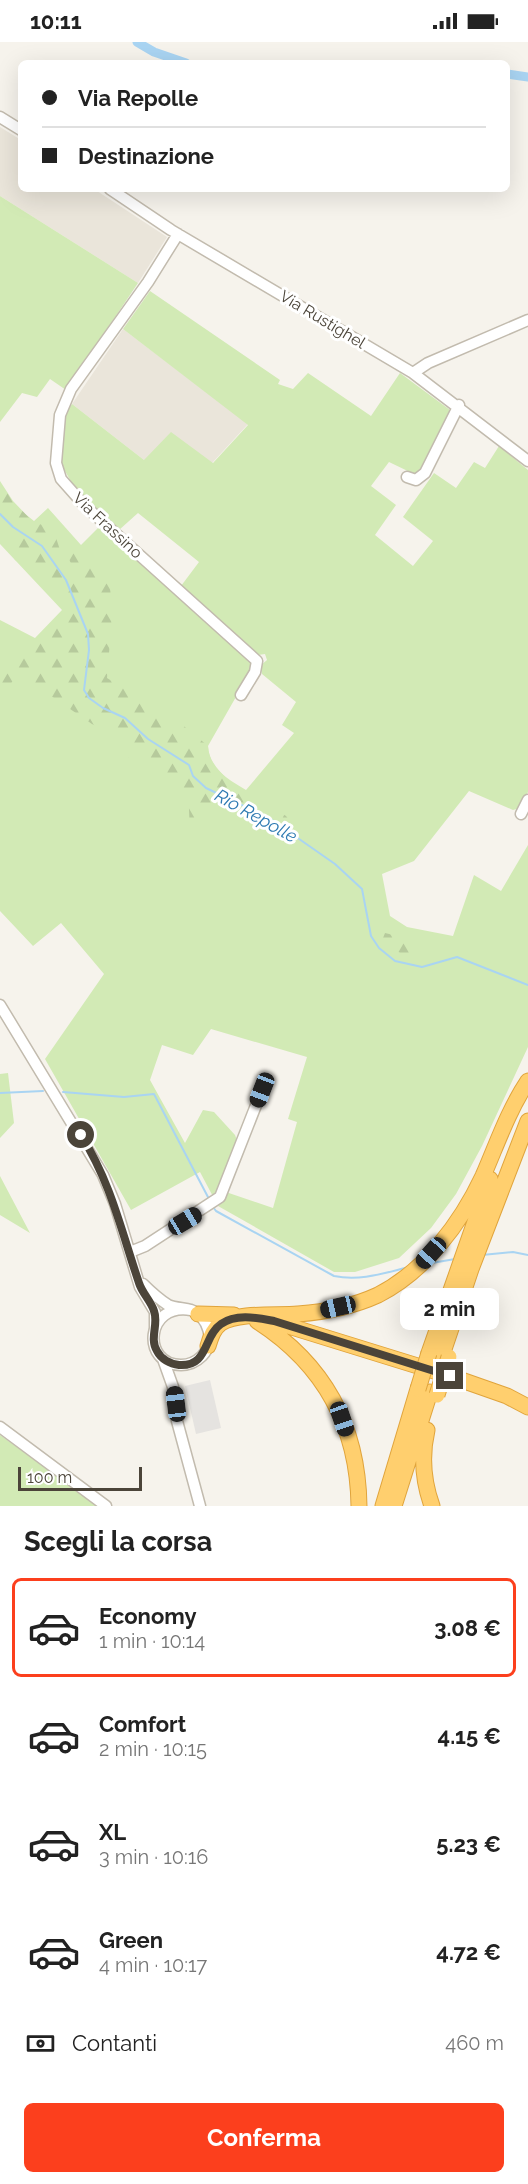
<!DOCTYPE html>
<html lang="it">
<head>
<meta charset="utf-8">
<style>
  body { margin:0; font-family:Raleway,sans-serif; background:#f6f6f6; color:#222; height:100vh; display:flex; flex-direction:column; font-size:22px; white-space:nowrap }
  * { box-sizing:border-box; margin:0 }
  p { font-size:20px; color:#767676 }
  .icon { flex:none; width:33px; height:33px; fill:none; stroke:currentColor; stroke-width:2; stroke-linecap:round; stroke-linejoin:round }
  .map { position:relative; height:1464px; overflow:hidden }
  .panel { display:flex; flex-direction:column; background:#fff; flex:1 }
  .panel>* { flex:none }
  .guide { position:absolute; left:18px; top:18px; width:492px; height:132px; border-radius:9px; box-shadow:0 6px 24px #0002; display:grid; align-content:center; height:132px; padding:0 24px; background:#fff }
  .scale { position:absolute; left:18px; bottom:15px; width:124px; box-sizing:border-box; padding-left:6px; border:3px solid #4b4439; border-top:0; font-size:16px; line-height:21px; white-space:nowrap; color:#4b4439; -webkit-text-stroke:4px #fff; paint-order:stroke }
  .end { position:absolute; width:27px; height:27px; margin:-14px; border:8px solid #4b4439; background:#fff; box-shadow:0 0 0 3px #fff }
  .from { border-radius:50% }
  .bubble { position:absolute; height:42px; border-radius:9px; background:#fff; box-shadow:0 6px 24px #0002; font-size:20px; font-weight:700; line-height:42px; text-align:center }
  .car { position:absolute; width:18px; height:36px; margin:-18px -9px; border-radius:8px; box-shadow:0 0 4px 2px #0007; background:linear-gradient(#222 24%,#8ab4d8 0 40%,#222 0 76%,#8ab4d8 0 86%,#222 0) }
  .guide b { display:flex; align-items:center; gap:21px; height:57px; font-size:22px }
  .guide b+b { border-top:2px solid #e0e0e0 }
  .guide i { width:15px; height:15px; background:#222 }
  ul { padding:0; list-style:none }
  li { display:flex; align-items:center; gap:18px; height:99px; margin:0 12px 9px; padding:0 12px; border:3px solid transparent; border-radius:9px }
  li div { flex:1 }
  li b { display:block; font-size:22px }
  li em { font-style:normal; font-weight:700 }
  li.selected { border-color:#fc3f1d }
  li>.icon { width:54px; height:54px; stroke-width:1.5 }
  h2 { padding:0 24px; font-size:27px; line-height:72px }
  .pay { display:flex; align-items:center; gap:15px; height:66px; padding:0 24px; font-size:22px }
  .pay p { margin-inline-start:auto }
  .action { display:flex; gap:12px; margin-top:auto; padding:12px 24px }
  .action a { flex:1; height:69px; border-radius:9px; background:#fc3f1d; color:#fff; font-size:24px; font-weight:700; line-height:69px; text-align:center }
  .status { display:flex; justify-content:space-between; align-items:center; height:42px; padding:0 30px; background:#fff; direction:ltr }
  .status svg { height:16px; fill:currentColor }
  .map>svg:first-child { display:block }
  .residential { fill:#eae5da }
  .grass { fill:#d2eab5; fill-rule:evenodd }
  .forest { fill:url(#forest-firs) }
  .parking { fill:#e5e3e0 }
  .lines { fill:none; stroke-linecap:round; stroke-linejoin:round }
  .stream { stroke:#a9d4f2; stroke-width:2 }
  .canal { stroke:#a9d4f2; stroke-width:9 }
  .minor-casing { stroke:#c2bbae; stroke-width:13 }
  .highway-casing { stroke:#e0a43c; stroke-width:17 }
  .minor { stroke:#fff; stroke-width:10 }
  .highway { stroke:#ffcf6e; stroke-width:15 }
  .highway-bridge-casing { stroke:#e0a43c; stroke-width:17; stroke-linecap:butt }
  .highway-bridge { stroke:#ffcf6e; stroke-width:15 }
  .route { stroke:#4b4439; stroke-width:8 }
  .labels { text-anchor:middle; stroke-width:6; stroke-linejoin:round; paint-order:stroke }
  .street-label { font-size:16px; fill:#4b4439; stroke:#fff }
  .water-label { font-size:18px; font-style:italic; fill:#2e7ab2; stroke:#fff }
</style>
</head>
<body>
<div class="status"><b>10:11</b><svg viewBox="0 0 49 12"><path d="M0 12V9h3v3zM5 12V6h3v6zM10 12V3h3v9zM15 12V0h3v12zM26 1h20v11H26zM47 4h2v5h-2z"/></svg></div>
<div class="map">
<svg width="528" height="1464" viewBox="0 0 528 1464">
  <defs>
    <pattern id="forest-firs" width="22" height="20" patternUnits="userSpaceOnUse" patternTransform="scale(1.5)"><rect width="22" height="20" fill="#d2eab5"/><path d="M5 1l3.5 6h-7zM16 11l3.5 6h-7z" fill="#b6ca9c"/></pattern>
  </defs>
  <rect width="100%" height="100%" fill="#f6f3ec"/>
  <!-- residential -->
  <path class="residential" d="M0,85L21,98V147H94L167,195L138,241L0,154Z
    M123,287L248,382L212,421L144,418L72,362Z"/>
  <!-- grass -->
  <path class="grass" d="M0,154L138,241L66,348L50,337L37,355L22,351L0,380Z
    M150,249L280,338L278,342L293,347L308,331L371,374L400,331L450,368L428,420L420,432H414L389,420L371,444L396,463L375,493L413,524L433,499L403,475L434,431L456,446L474,420L485,426L499,404L528,428V750L520,766L513,768L469,749L414,819L382,832L390,874L407,885L453,894L474,833L501,849L528,803V1005L482,1104L456,1152L431,1186L399,1216L355,1230H334L218,1164L200,1130L131,1168L45,1017L104,932L61,881L33,904L0,869V578L35,596L62,568L0,502V452L34,479L48,466L81,503L100,484L248,617L252,622L249,632L208,704C209,727 228,737 246,748L294,691L282,683L296,660L262,632L260,624L267,618L265,612L258,613L181,544L199,520L138,471L119,488L73,443L61,422L62,376L72,362L144,418L171,390L213,421L248,383L123,287ZM211,987L307,1015L288,1077L297,1080L273,1166L220,1148L238,1101L235,1093L214,1070L203,1068L185,1101L150,1038L162,1003L193,1013Z
    M8,1031L14,1081L0,1096V1032Z
    M0,1134L30,1191L0,1173Z
    M0,1393L95,1461L99,1464H0Z"/>
  <!-- forest -->
  <path class="forest" d="M0,439L13,459L35,482L51,483C61,505 65,538 88,551C85,534 66,523 67,507L70,504L96,516L109,529L112,574L107,636L185,685L208,704C209,736 261,758 286,774L293,783L294,797L227,756L214,764L196,794L190,792L189,767L171,737L163,727L128,716L129,701L92,682L19,632L0,654V627C25,621 31,589 60,584L71,569L30,526L15,518L10,508L0,501V491L14,496L29,490C19,476 8,478 0,468Z
    M385,891L430,902L424,916L404,913L381,901Z"/>
  <!-- parking -->
  <path class="parking" d="M210,1338L221,1386L196,1392L185,1344Z"/>
  <g class="lines">
    <!-- stream -->
    <path class="stream" d="M0,472L13,485L42,504L66,538L88,592L89,608L84,648L89,656L103,666L125,676L148,697L189,723L193,734L206,746L269,776L335,822L362,847L371,894L379,906L395,919L422,925L457,915L528,943
      M63,1050L124,1055L154,1052L209,1157
      M0,1051L43,1049
      M213,1165L216,1169L334,1234C359,1239 381,1232 405,1226
      M482,1213L513,1210L528,1213
      M432,1221L455,1217"/>
    <!-- canal -->
    <path class="canal" d="M137,0L154,10L186,21
      M507,32L528,35"/>
    <!-- minor casing -->
    <g class="minor-casing">
      <path id="minor" d="M0,75L21,88
        M110,147L171,188L413,331L528,419
        M178,192L148,240L71,347L60,373L56,421L61,437L85,464L257,619L255,630L241,653
        M413,331L428,321L528,278
        M407,435L416,438L425,431L459,363
        M521,772L528,758
        M0,963L103,1133L115,1162L140,1245L155,1270V1286
        M130,1210L145,1204L220,1155L262,1048
        M143,1242C151,1250 159,1257 168,1263C175,1266 184,1266 191,1268C209,1275 216,1300 202,1314C196,1320 189,1323 181,1323C141,1323 145,1260 191,1268
        M163,1317L173,1345L177,1379L200,1464
        M0,1385L106,1464"/>
    </g>
    <!-- highway casing -->
    <g class="highway-casing">
      <path id="highway" d="M198,1272L234,1273
        M269,1278L450,1334L507,1354L528,1365
        M257,1279C324,1322 358,1384 359,1464
        M208,1304C211,1295 213,1287 221,1281C239,1270 278,1274 298,1272C325,1270 354,1264 378,1253C425,1229 461,1181 483,1134C497,1102 508,1069 528,1039
        M429,1311L490,1137
        M442,1313L471,1227L528,1079
        M427,1388C421,1414 423,1439 432,1464
        M383,1464L418,1347
        M394,1464L430,1350"/>
    </g>
    <!-- minor -->
    <use href="#minor" class="minor"/>
    <!-- highway -->
    <use href="#highway" class="highway"/>
    <!-- highway-bridge casing -->
    <g class="highway-bridge-casing">
      <path id="highway-bridge" d="M418,1347L429,1311
        M437,1353L449,1315"/>
    </g>
    <!-- highway-bridge -->
    <use href="#highway-bridge" class="highway-bridge"/>
  </g>
  <g class="lines">
    <!-- route -->
    <path class="route" d="M81,1093C111,1141 121,1188 139,1241C142,1251 151,1259 154,1269C159,1282 149,1296 157,1309C161,1317 170,1322 179,1323C209,1325 203,1294 221,1282C236,1271 258,1276 274,1279L450,1334"/>
  </g>
  <g class="labels">
    <!-- street labels -->
    <g class="street-label">
      <text transform="translate(323 277) rotate(31)" y="6">Via Rustighel</text>
      <text transform="translate(108 483) rotate(43)" y="6">Via Frassino</text>
    </g>
    <!-- water labels -->
    <g class="water-label">
      <text transform="translate(256 774) rotate(29)" y="6">Rio Repolle</text>
    </g>
  </g>
</svg>
<div class="scale">100 m</div>
<i class="end from" style="left:81px;top:1093px"></i>
<i class="end" style="left:450px;top:1334px"></i>
<div class="bubble" style="left:400px;top:1246px;width:99px">2 min</div>
<i class="car" style="left:262px;top:1048px;rotate:201deg"></i>
<i class="car" style="left:185px;top:1179px;rotate:59deg"></i>
<i class="car" style="left:431px;top:1211px;rotate:222deg"></i>
<i class="car" style="left:338px;top:1265px;rotate:257deg"></i>
<i class="car" style="left:176px;top:1362px;rotate:353deg"></i>
<i class="car" style="left:342px;top:1377px;rotate:161deg"></i>
<div class="guide">
<b><i class="from"></i>Via Repolle</b>
<b><i></i>Destinazione</b>
</div>
</div>
<section class="panel">
<h2>Scegli la corsa</h2>
<ul>
<li class="selected"><svg class="icon" aria-label="car" viewBox="0 0 24 24"><path d="M5 17H2v-5l4-1 3-4h7l3 4 3 1v5h-3M9 17h6M6 11h13"/><circle cx="7" cy="17" r="2"/><circle cx="17" cy="17" r="2"/></svg><div><b>Economy</b><p>1 min · 10:14</p></div><em>3.08 €</em></li>
<li><svg class="icon" aria-label="car" viewBox="0 0 24 24"><path d="M5 17H2v-5l4-1 3-4h7l3 4 3 1v5h-3M9 17h6M6 11h13"/><circle cx="7" cy="17" r="2"/><circle cx="17" cy="17" r="2"/></svg><div><b>Comfort</b><p>2 min · 10:15</p></div><em>4.15 €</em></li>
<li><svg class="icon" aria-label="car" viewBox="0 0 24 24"><path d="M5 17H2v-5l4-1 3-4h7l3 4 3 1v5h-3M9 17h6M6 11h13"/><circle cx="7" cy="17" r="2"/><circle cx="17" cy="17" r="2"/></svg><div><b>XL</b><p>3 min · 10:16</p></div><em>5.23 €</em></li>
<li><svg class="icon" aria-label="car" viewBox="0 0 24 24"><path d="M5 17H2v-5l4-1 3-4h7l3 4 3 1v5h-3M9 17h6M6 11h13"/><circle cx="7" cy="17" r="2"/><circle cx="17" cy="17" r="2"/></svg><div><b>Green</b><p>4 min · 10:17</p></div><em>4.72 €</em></li>
</ul>
<div class="pay"><svg class="icon" aria-label="cash" viewBox="0 0 24 24"><path d="M3 7h18v10H3z"/><circle cx="12" cy="12" r="2"/></svg>Contanti<p>460 m</p></div>
<div class="action"><a>Conferma</a></div>
</section>
</body>
</html>
